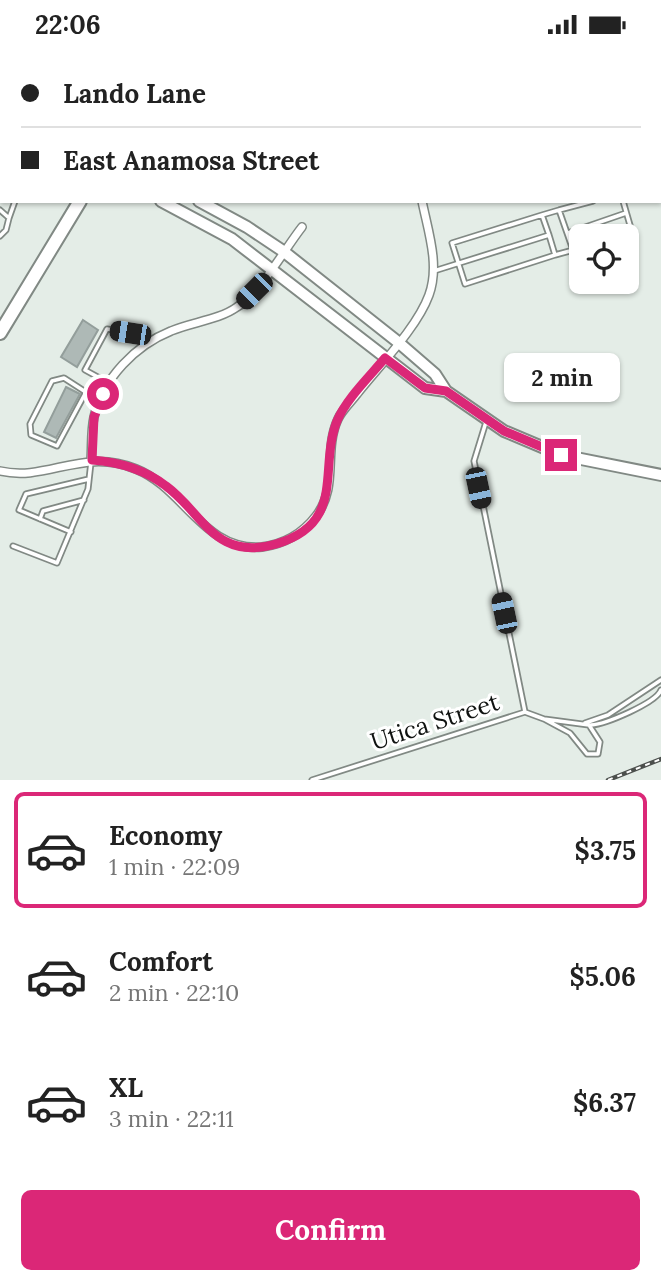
<!DOCTYPE html>
<html lang="en">
<head>
<meta charset="utf-8">
<style>
  body { margin:0; font-family:Lora,serif; background:#f2f2f2; color:#222; height:100vh; display:flex; flex-direction:column; font-size:26px; white-space:nowrap }
  * { box-sizing:border-box; margin:0 }
  p { font-size:23px; color:#767676 }
  .icon { flex:none; width:38px; height:38px; fill:none; stroke:currentColor; stroke-width:2; stroke-linecap:round; stroke-linejoin:round }
  .map { position:relative; height:731px; overflow:hidden }
  .details { display:flex; flex-direction:column; background:#fff; flex:1 }
  .details>* { flex:none }
  .hud { position:absolute; left:0px; top:0px; width:662px; height:154px; box-shadow:0 2px 5px #0004; display:grid; align-content:center; height:154px; padding:0 21px; background:#fff }
  .fabs { position:absolute; left:569px; top:175px; display:grid; gap:14px }
  .fabs a { display:grid; place-items:center; width:70px; height:70px; border-radius:10px; background:#fff; box-shadow:0 2px 5px #0004; font-size:35px }
  .end { position:absolute; width:32px; height:32px; margin:-16px; border:9px solid #db2777; background:#fff; box-shadow:0 0 0 4px #fff }
  .from { border-radius:50% }
  .bubble { position:absolute; height:49px; border-radius:10px; background:#fff; box-shadow:0 2px 5px #0004; font-size:23px; font-weight:800; line-height:49px; text-align:center }
  .car { position:absolute; width:21px; height:42px; margin:-21px -10px; border-radius:9px; box-shadow:0 0 5px 2px #0007; background:linear-gradient(#222 24%,#8ab4d8 0 40%,#222 0 76%,#8ab4d8 0 86%,#222 0) }
  .hud b { display:flex; align-items:center; gap:24px; height:66px; font-size:26px }
  .hud b+b { border-top:2px solid #e0e0e0 }
  .hud i { width:18px; height:18px; background:#222 }
  ul { padding:12px 0 0; list-style:none }
  li { display:flex; align-items:center; gap:21px; height:116px; margin:0 14px 10px; padding:0 7px; border:4px solid transparent; border-radius:10px }
  li div { flex:1 }
  li b { display:block; font-size:26px }
  li em { font-style:normal; font-weight:800 }
  li.on { border-color:#db2777 }
  li>.icon { width:63px; height:63px; stroke-width:1.5 }
  .primary-button { display:flex; gap:14px; margin-top:auto; padding:14px 21px }
  .primary-button a { flex:1; height:80px; border-radius:10px; background:#db2777; color:#fff; font-size:28px; font-weight:800; line-height:80px; text-align:center }
  .status { display:flex; justify-content:space-between; align-items:center; height:49px; padding:0 35px; background:#fff; direction:ltr }
  .status svg { height:19px; fill:currentColor }
  .map>svg:first-child { display:block }
  .building { fill:#aeb9b6; stroke:#939e9b; stroke-width:2 }
  .lines { fill:none; stroke-linecap:round; stroke-linejoin:round }
  .service-casing { stroke:#818984; stroke-width:7 }
  .minor-casing { stroke:#818984; stroke-width:10 }
  .tertiary-casing { stroke:#818984; stroke-width:13 }
  .secondary-casing { stroke:#818984; stroke-width:14 }
  .primary-casing { stroke:#818984; stroke-width:16 }
  .service { stroke:#fff; stroke-width:3.5 }
  .minor { stroke:#fff; stroke-width:7 }
  .tertiary { stroke:#fff; stroke-width:10 }
  .secondary { stroke:#fff; stroke-width:10 }
  .primary { stroke:#fff; stroke-width:12 }
  .rail-casing { stroke:#4c504d; stroke-width:4.5 }
  .rail { stroke:#fff; stroke-width:2; stroke-dasharray:5; stroke-linecap:butt }
  .route { stroke:#db2777; stroke-width:9 }
  .labels { text-anchor:middle; stroke-width:6; stroke-linejoin:round; paint-order:stroke }
  .street-label { font-size:24px; fill:#0f1210; stroke:#fff }
</style>
</head>
<body>
<div class="status"><b>22:06</b><svg viewBox="0 0 49 12"><path d="M0 12V9h3v3zM5 12V6h3v6zM10 12V3h3v9zM15 12V0h3v12zM26 1h20v11H26zM47 4h2v5h-2z"/></svg></div>
<div class="map">
<svg width="661" height="731" viewBox="0 0 661 731">
  <rect width="100%" height="100%" fill="#e4ede7"/>
  <!-- building -->
  <path class="building" d="M83,271L98,281L77,318L61,308Z
    M66,338L80,345L56,389L44,383Z"/>
  <g class="lines">
    <!-- service casing -->
    <g class="service-casing">
      <path id="service" d="M49,0L52,2
        M14,2L15,0
        M0,99L2,100
        M0,161L9,169L6,181L0,187
        M542,166L452,194L465,235L555,206
        M9,169L15,152
        M568,184L626,164
        M549,186L542,166L559,161
        M618,187L632,183L623,152
        M573,201L559,161L593,152
        M434,222L549,186L555,206L581,199
        M107,333L85,321L107,280L130,284L144,297
        M86,343L57,397L31,386L30,375L52,332L64,329L98,351
        M40,470L43,462L84,451
        M71,483L19,461L26,445L89,430
        M13,497L57,514L88,440L91,413
        M525,663L544,670L589,676L600,693L598,705H587L570,684L544,670
        M585,674L608,666L661,631
        M591,676C606,675 656,654 661,641
        M312,731L525,663L474,412L486,373"/>
    </g>
    <!-- minor casing -->
    <g class="minor-casing">
      <path id="minor" d="M86,0L90,2
        M391,0L392,2
        M91,411C92,397 91,381 94,368C103,329 136,296 171,282C192,273 219,271 237,258C261,243 284,201 302,178
        M0,422C48,433 82,398 136,420C184,439 204,503 262,498C284,495 303,484 316,467C339,438 323,402 338,370C342,361 351,353 357,345C379,317 417,279 429,246C440,216 428,182 422,152"/>
    </g>
    <!-- tertiary casing -->
    <g class="tertiary-casing">
      <path id="tertiary" d="M0,51L2,52
        M0,72H2"/>
    </g>
    <!-- secondary casing -->
    <g class="secondary-casing">
      <path id="secondary" d="M161,152L232,190L425,339L446,342
        M199,152L247,178L283,202L398,293L435,325L446,342L504,382L561,406L661,426"/>
    </g>
    <!-- primary casing -->
    <g class="primary-casing">
      <path id="primary" d="M157,2L158,0
        M168,2L169,0
        M0,284L80,152"/>
    </g>
    <!-- service -->
    <use href="#service" class="service"/>
    <!-- minor -->
    <use href="#minor" class="minor"/>
    <!-- tertiary -->
    <use href="#tertiary" class="tertiary"/>
    <!-- secondary -->
    <use href="#secondary" class="secondary"/>
    <!-- primary -->
    <use href="#primary" class="primary"/>
    <!-- rail casing -->
    <g class="rail-casing">
      <path id="rail" d="M608,731L661,710"/>
    </g>
    <!-- rail -->
    <use href="#rail" class="rail"/>
  </g>
  <g class="lines">
    <!-- route -->
    <path class="route" d="M103,345L94,368L92,411C119,413 144,420 166,437C203,464 215,513 276,495C347,474 318,420 337,372C346,350 370,327 385,309L425,339L446,342L504,382L561,406"/>
  </g>
  <g class="labels">
    <!-- street labels -->
    <g class="street-label">
      <text transform="translate(435 673) rotate(-18)" y="8">Utica Street</text>
    </g>
  </g>
</svg>
<div class="fabs">
<a><svg class="icon" aria-label="locate" viewBox="0 0 24 24"><circle cx="12" cy="12" r="6"/><path d="M12 2v4M12 18v4M2 12h4M18 12h4"/></svg></a>
</div>
<i class="end from" style="left:103px;top:345px"></i>
<i class="end" style="left:561px;top:406px"></i>
<div class="bubble" style="left:504px;top:304px;width:116px">2 min</div>
<i class="car" style="left:254px;top:242px;rotate:225deg"></i>
<i class="car" style="left:130px;top:284px;rotate:279deg"></i>
<i class="car" style="left:478px;top:439px;rotate:168deg"></i>
<i class="car" style="left:504px;top:564px;rotate:348deg"></i>
<div class="hud">
<b><i class="from"></i>Lando Lane</b>
<b><i></i>East Anamosa Street</b>
</div>
</div>
<section class="details">
<ul>
<li class="on"><svg class="icon" aria-label="car" viewBox="0 0 24 24"><path d="M5 17H2v-5l4-1 3-4h7l3 4 3 1v5h-3M9 17h6M6 11h13"/><circle cx="7" cy="17" r="2"/><circle cx="17" cy="17" r="2"/></svg><div><b>Economy</b><p>1 min · 22:09</p></div><em>$3.75</em></li>
<li><svg class="icon" aria-label="car" viewBox="0 0 24 24"><path d="M5 17H2v-5l4-1 3-4h7l3 4 3 1v5h-3M9 17h6M6 11h13"/><circle cx="7" cy="17" r="2"/><circle cx="17" cy="17" r="2"/></svg><div><b>Comfort</b><p>2 min · 22:10</p></div><em>$5.06</em></li>
<li><svg class="icon" aria-label="car" viewBox="0 0 24 24"><path d="M5 17H2v-5l4-1 3-4h7l3 4 3 1v5h-3M9 17h6M6 11h13"/><circle cx="7" cy="17" r="2"/><circle cx="17" cy="17" r="2"/></svg><div><b>XL</b><p>3 min · 22:11</p></div><em>$6.37</em></li>
</ul>
<div class="primary-button"><a>Confirm</a></div>
</section>
</body>
</html>
